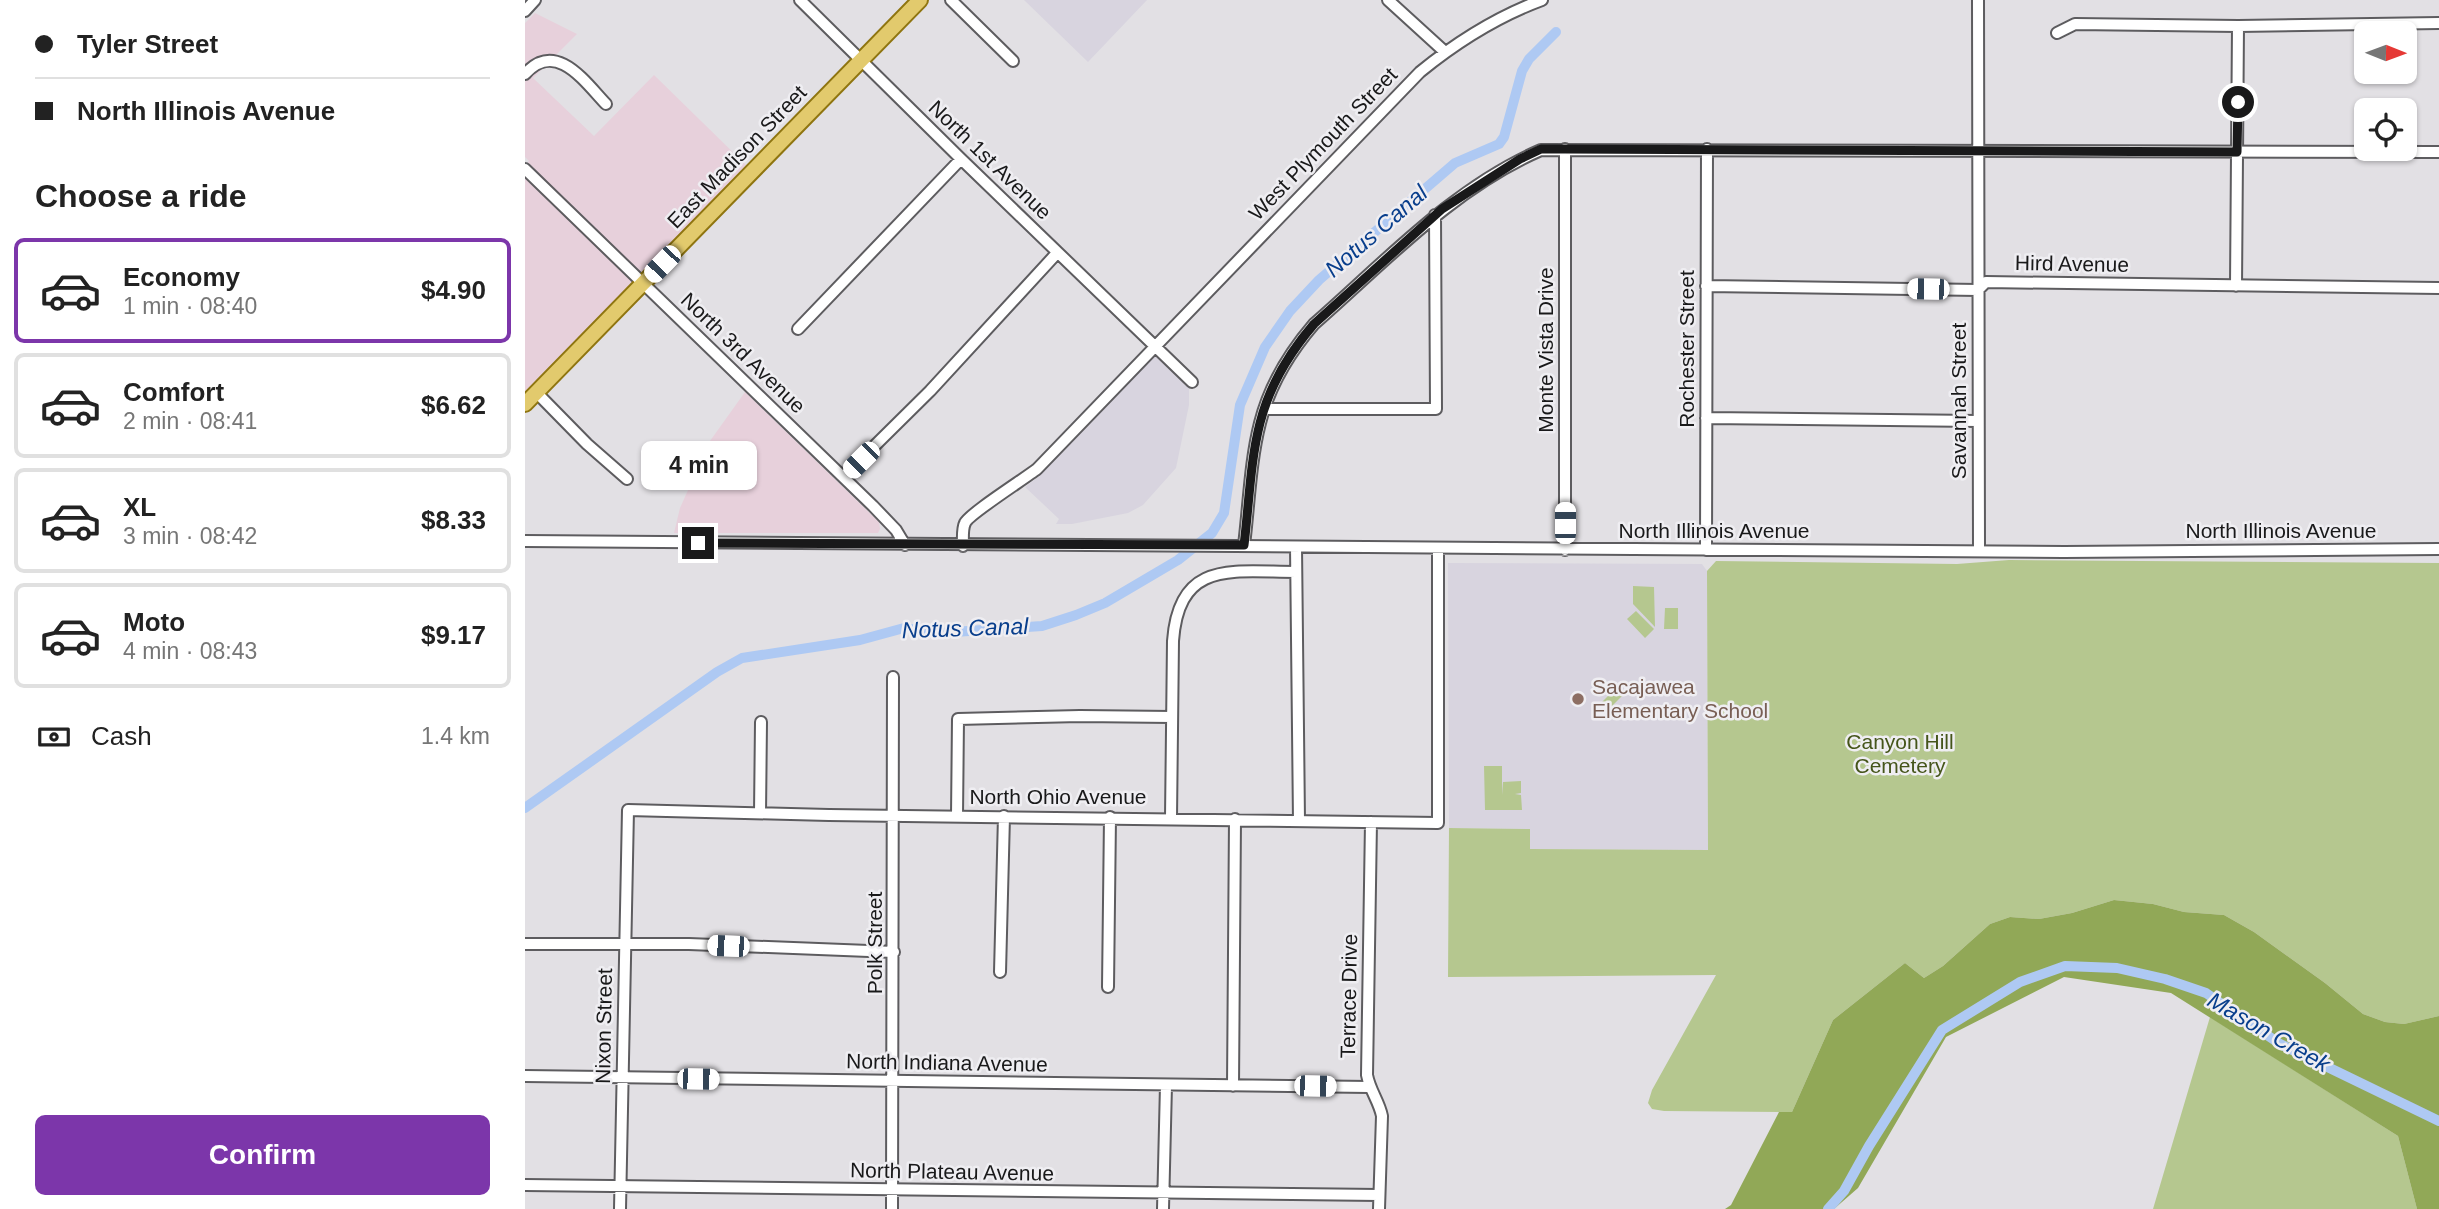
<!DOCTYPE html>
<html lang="en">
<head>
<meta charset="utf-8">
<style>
  body { margin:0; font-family:Helvetica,sans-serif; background:#f2f2f2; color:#222; height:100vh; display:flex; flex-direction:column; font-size:26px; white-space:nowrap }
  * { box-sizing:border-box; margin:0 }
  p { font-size:23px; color:#767676 }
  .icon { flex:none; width:38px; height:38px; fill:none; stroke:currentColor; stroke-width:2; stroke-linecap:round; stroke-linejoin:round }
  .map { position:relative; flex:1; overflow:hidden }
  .details { display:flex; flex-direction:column; background:#fff; width:525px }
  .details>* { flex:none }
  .guide { display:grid; align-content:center; height:154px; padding:0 35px; background:#fff }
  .needle { width:46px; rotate:91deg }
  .controls { position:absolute; left:1829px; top:21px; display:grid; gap:14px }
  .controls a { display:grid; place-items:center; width:63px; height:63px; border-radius:10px; background:#fff; box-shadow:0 2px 5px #0004; font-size:35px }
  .end { position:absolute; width:32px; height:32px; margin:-16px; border:9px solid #19191a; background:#fff; box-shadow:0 0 0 4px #fff }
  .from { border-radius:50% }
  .bubble { position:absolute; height:49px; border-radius:10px; background:#fff; box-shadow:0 2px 5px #0004; font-size:23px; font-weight:700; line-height:49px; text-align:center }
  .car { position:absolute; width:21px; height:42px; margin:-21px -10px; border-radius:9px; box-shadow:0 0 5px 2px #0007; background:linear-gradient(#fff 24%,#345 0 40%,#fff 0 76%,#345 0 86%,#fff 0) }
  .guide b { display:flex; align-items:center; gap:24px; height:66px; font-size:26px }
  .guide b+b { border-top:2px solid #e0e0e0 }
  .guide i { width:18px; height:18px; background:#222 }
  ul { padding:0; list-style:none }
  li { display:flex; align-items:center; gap:21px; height:105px; margin:0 14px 10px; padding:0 21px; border:4px solid #e0e0e0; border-radius:10px }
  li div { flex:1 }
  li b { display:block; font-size:26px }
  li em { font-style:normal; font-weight:700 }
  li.current { border-color:#7c36aa }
  li>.icon { width:63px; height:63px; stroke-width:1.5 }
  h2 { padding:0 35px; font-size:32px; line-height:84px }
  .pay { display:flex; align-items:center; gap:18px; height:77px; padding:0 35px; font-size:26px }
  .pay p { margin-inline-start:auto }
  .cta { display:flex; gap:14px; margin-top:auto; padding:14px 35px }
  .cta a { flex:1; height:80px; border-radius:10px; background:#7c36aa; color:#fff; font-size:28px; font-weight:700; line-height:80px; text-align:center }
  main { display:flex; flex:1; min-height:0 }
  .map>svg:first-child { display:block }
  .commercial { fill:#e7d0db }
  .built { fill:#d8d4df }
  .green { fill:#b5c78f }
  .forest { fill:#91a857 }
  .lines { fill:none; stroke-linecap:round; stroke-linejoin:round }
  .canal { stroke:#aec9f3; stroke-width:10 }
  .minor-casing { stroke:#5d5c5f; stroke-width:14 }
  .major-casing { stroke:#8f7510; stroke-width:18 }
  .minor { stroke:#fff; stroke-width:10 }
  .major { stroke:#e2ca6d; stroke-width:14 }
  .route { stroke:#19191a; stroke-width:9 }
  .education-dot { fill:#8d6e63; stroke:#efeef2; stroke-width:2.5 }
  .labels { text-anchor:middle; stroke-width:5; stroke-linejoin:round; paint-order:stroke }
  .street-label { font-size:21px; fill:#19191a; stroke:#efeef2 }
  .education-label { font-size:21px; fill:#785e54; stroke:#efeef2; text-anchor:start }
  .park-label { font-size:21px; fill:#45551a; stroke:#efeef2 }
  .water-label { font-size:23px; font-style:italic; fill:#083e8c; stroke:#efeef2 }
</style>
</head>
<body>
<main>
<section class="details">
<div class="guide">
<b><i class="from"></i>Tyler Street</b>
<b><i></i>North Illinois Avenue</b>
</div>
<h2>Choose a ride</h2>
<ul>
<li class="current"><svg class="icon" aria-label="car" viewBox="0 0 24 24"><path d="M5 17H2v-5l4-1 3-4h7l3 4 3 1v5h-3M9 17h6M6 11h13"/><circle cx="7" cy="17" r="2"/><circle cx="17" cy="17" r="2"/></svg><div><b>Economy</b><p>1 min · 08:40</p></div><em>$4.90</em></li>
<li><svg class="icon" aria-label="car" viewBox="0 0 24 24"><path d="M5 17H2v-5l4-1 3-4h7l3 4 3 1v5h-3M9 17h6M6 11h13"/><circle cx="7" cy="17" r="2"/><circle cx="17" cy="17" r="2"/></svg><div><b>Comfort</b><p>2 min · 08:41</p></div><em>$6.62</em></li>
<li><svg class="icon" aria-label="car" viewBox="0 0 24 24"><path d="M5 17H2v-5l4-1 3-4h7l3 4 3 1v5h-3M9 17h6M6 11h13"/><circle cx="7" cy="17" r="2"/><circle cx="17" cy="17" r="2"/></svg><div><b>XL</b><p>3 min · 08:42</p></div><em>$8.33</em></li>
<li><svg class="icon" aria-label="car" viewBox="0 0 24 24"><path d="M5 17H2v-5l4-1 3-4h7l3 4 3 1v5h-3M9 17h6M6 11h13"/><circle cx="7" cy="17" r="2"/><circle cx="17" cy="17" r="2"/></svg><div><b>Moto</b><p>4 min · 08:43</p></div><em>$9.17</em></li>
</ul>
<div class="pay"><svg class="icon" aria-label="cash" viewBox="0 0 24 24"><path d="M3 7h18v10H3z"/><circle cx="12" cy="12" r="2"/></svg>Cash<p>1.4 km</p></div>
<div class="cta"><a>Confirm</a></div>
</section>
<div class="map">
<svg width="1914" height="1209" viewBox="0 0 1914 1209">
  <rect width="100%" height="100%" fill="#e2e0e4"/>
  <!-- commercial -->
  <path class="commercial" d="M10,13L52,34L8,78L69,136L129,75L221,165L0,394V166L4,161L0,157V23Z
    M220,392L354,522L355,529L353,533H149L155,508L185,441Z"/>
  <!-- built -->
  <path class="built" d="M499,0H622L563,62Z
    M634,352L664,381V405L651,468L618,505L603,513L547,524H531L534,519L500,487L513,477Z
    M923,563L1177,564L1182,571L1183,850L1005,849L1004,829L924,828Z"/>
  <!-- green -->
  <path class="green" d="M1484,560L1914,563V1016L1879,1024L1860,1022L1838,1014L1800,983L1729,932L1699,915L1659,912L1628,904L1589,900L1547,913L1514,919L1485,917L1465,924L1418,966L1399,978L1380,963L1308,1020L1267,1112L1139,1111L1127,1109L1123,1103L1127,1090L1191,975L923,977L924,828L1005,829V849L1183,850L1182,571L1191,561L1432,564Z
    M1108,586L1129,587L1130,627L1108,604Z
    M1140,608H1153V629H1139Z
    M1111,611L1129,629L1120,638L1102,619Z
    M1091,688L1098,695L1076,717L1069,710Z
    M959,766H977V795L978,782L996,781V793L990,794L996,795L997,810H960Z
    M1685,1017L1873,1136L1892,1209H1628Z"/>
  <!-- forest -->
  <path class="forest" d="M1589,900L1628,904L1659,912L1699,915L1729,932L1800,983L1838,1014L1860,1022L1879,1024L1914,1016V1209H1892L1873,1136L1646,993L1539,977L1421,1037L1333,1188L1309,1209H1200L1206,1205L1254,1112H1267L1308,1020L1380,963L1399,978L1418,966L1465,924L1485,917L1514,919L1547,913Z"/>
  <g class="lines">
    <!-- canal -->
    <path class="canal" d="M0,808L192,672L217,658L335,640L379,628L414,633L517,626L551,615L580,603L653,560L687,533L699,513L715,405L740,347L765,311L794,280L930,163L974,144L979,137L997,71L1004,59L1031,32
      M1303,1209L1319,1191L1344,1146L1417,1030L1495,982L1540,966L1592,968L1640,979L1681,993L1755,1044L1914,1121"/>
    <!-- minor casing -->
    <g class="minor-casing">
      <path id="minor" d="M275,0L436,159L667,382
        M426,0L488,61
        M863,0L920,52
        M1453,0L1454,551
        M0,11L10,0
        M1532,33L1550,24L1713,26L1914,23
        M0,74C31,39 60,82 81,104
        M1040,149V550
        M0,169L348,506L371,530L380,545
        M1181,286L1453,290L1461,282L1914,288
        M1711,286L1713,26
        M273,329L436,159
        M11,392L62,444L102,479
        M740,409H911L910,215
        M1181,418L1453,421
        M318,477L405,391L532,253
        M0,541L1539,552L1914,549
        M719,545C724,505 725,462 735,423C744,387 765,352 789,324C860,262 928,188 1016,150L1914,152
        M438,546C438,539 437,529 440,523C444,514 499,479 512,469L895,72C933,41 971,17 1017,0
        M771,547L774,821
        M1181,550L1182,149
        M235,813L236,722
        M432,816L433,719L555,716L647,717
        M646,818L648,641C654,559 708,572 771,572
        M846,822L842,1075C845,1091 854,1101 857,1116L854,1209
        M0,944H164L369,952
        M475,972L479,816
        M583,987L585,817
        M0,1076L844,1087
        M708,1086L710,819
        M0,1185L854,1195
        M95,1209L103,810L304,815L913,823V549
        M367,1209L368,677
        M638,1209L641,1085"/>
    </g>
    <!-- major casing -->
    <g class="major-casing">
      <path id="major" d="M0,404L395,0"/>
    </g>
    <!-- minor -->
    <use href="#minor" class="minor"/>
    <!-- major -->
    <use href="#major" class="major"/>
  </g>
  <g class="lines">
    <!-- route -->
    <path class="route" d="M173,543L719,545C724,505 725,462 735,423C744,387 765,352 789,324L917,209L995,159L1016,149H1040L1712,152L1713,102"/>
  </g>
  <!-- markers -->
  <circle class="education-dot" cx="1053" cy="699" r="7"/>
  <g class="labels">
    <!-- street labels -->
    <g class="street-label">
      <text transform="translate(798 144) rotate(-46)" y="7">West Plymouth Street</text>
      <text transform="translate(212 157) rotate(-46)" y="7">East Madison Street</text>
      <text transform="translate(465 160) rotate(44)" y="7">North 1st Avenue</text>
      <text transform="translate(1547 264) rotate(1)" y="7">Hird Avenue</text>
      <text transform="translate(1162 349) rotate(-90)" y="7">Rochester Street</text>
      <text transform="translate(1021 350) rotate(-90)" y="7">Monte Vista Drive</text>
      <text transform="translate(218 353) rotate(44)" y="7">North 3rd Avenue</text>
      <text transform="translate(1434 401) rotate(-90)" y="7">Savannah Street</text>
      <text x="1189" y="538">North Illinois Avenue</text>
      <text x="1756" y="538">North Illinois Avenue</text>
      <text x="533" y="804">North Ohio Avenue</text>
      <text transform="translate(350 943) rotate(-90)" y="7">Polk Street</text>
      <text transform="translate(824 996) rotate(-89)" y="7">Terrace Drive</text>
      <text transform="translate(79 1026) rotate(-89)" y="7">Nixon Street</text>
      <text transform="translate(422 1063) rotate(1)" y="7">North Indiana Avenue</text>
      <text transform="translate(427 1172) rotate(1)" y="7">North Plateau Avenue</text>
    </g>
    <!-- education labels -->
    <g class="education-label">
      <text x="1067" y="694">Sacajawea<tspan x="1067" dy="24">Elementary School</tspan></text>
    </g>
    <!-- park labels -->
    <g class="park-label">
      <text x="1375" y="749">Canyon Hill<tspan x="1375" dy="24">Cemetery</tspan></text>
    </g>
    <!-- water labels -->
    <g class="water-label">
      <text transform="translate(851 231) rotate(-41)" y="8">Notus Canal</text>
      <text transform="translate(440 628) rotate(-2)" y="8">Notus Canal</text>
      <text transform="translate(1744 1032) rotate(30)" y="8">Mason Creek</text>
    </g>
  </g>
</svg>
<div class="controls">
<a><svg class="needle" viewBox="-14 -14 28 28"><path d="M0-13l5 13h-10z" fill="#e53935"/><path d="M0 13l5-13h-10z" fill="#767676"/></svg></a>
<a><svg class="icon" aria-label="locate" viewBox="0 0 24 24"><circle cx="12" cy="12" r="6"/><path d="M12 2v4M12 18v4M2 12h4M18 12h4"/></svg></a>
</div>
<i class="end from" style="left:1713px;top:102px"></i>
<i class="end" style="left:173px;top:543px"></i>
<div class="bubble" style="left:116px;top:441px;width:116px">4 min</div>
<i class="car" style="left:137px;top:264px;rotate:224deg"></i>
<i class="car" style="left:1403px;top:289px;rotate:271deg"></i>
<i class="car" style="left:336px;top:460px;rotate:225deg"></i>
<i class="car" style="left:1040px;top:523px;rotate:0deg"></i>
<i class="car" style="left:203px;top:946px;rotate:272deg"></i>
<i class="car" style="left:173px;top:1079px;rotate:91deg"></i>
<i class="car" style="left:790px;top:1086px;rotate:91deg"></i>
</div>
</main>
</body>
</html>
